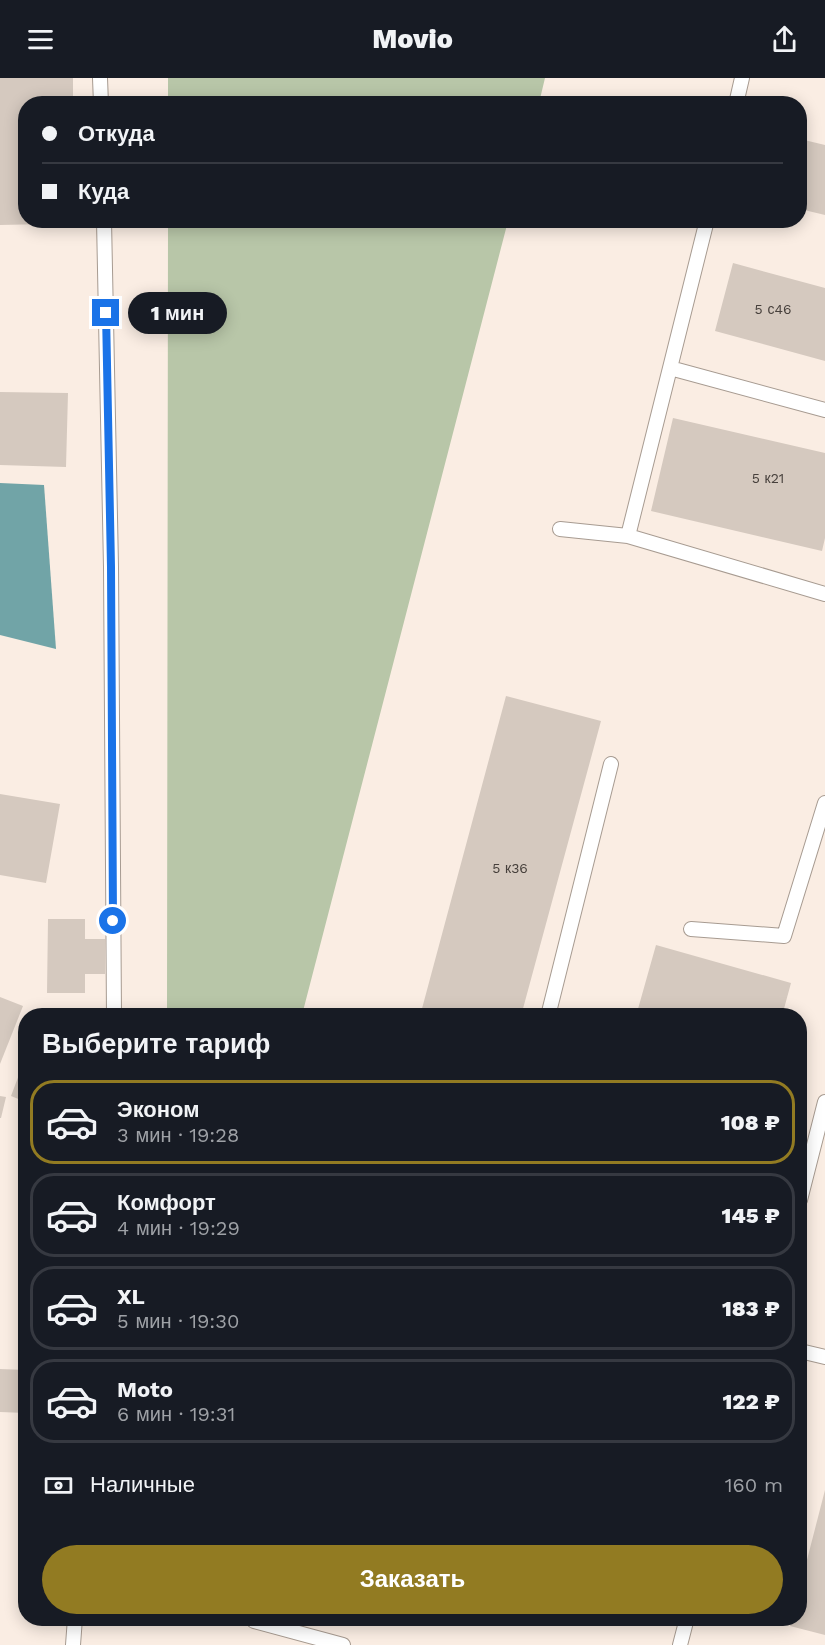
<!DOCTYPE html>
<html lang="ru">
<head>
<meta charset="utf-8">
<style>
  body { margin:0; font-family:"Work Sans",sans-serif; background:#242831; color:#f1f3f6; height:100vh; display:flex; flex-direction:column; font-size:22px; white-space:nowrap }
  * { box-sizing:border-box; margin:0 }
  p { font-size:20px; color:#9ea1a6 }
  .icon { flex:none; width:33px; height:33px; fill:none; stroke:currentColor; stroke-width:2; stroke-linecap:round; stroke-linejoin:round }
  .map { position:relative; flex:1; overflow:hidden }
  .details { position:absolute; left:18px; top:930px; width:789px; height:618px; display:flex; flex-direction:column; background:#171b24; border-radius:24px; box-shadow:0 3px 15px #0003 }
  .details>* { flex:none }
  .guide { position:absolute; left:18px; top:18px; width:789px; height:132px; border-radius:24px; box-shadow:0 3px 15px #0003; display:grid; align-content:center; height:132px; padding:0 24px; background:#171b24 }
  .end { position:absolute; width:27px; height:27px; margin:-14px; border:8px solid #1a73e8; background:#fff; box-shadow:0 0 0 3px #fff }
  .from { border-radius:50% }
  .bubble { position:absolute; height:42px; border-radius:21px; background:#171b24; box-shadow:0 3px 15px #0003; font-size:20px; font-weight:800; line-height:42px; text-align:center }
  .guide b { display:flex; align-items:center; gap:21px; height:57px; font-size:22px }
  .guide b+b { border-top:2px solid #363941 }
  .guide i { width:15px; height:15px; background:#f1f3f6 }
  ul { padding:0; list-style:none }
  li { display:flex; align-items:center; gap:18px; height:84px; margin:0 12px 9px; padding:0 12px; border:3px solid #363941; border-radius:24px }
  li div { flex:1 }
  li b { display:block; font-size:22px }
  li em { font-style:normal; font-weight:800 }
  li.active { border-color:#927b22 }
  li>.icon { width:54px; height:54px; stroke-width:1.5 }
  h2 { padding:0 24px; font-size:27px; line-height:72px }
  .pay { display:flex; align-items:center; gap:15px; height:66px; padding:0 24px; font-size:22px }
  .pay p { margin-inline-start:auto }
  .cta { display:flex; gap:12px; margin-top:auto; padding:12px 24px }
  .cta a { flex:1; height:69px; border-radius:36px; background:#927b22; color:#fff; font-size:24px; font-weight:800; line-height:69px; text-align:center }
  header { display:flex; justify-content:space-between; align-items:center; height:78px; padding:0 24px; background:#171b24; font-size:27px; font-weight:800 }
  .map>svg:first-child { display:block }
  .green { fill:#b8c6a8 }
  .water { fill:#71a4a7 }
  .building { fill:#d5c9bf }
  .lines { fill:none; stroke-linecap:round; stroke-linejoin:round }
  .service-casing { stroke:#a79b91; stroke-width:16 }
  .service { stroke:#fff; stroke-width:14 }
  .route { stroke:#1a73e8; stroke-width:8 }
  .labels { text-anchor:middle; stroke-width:4.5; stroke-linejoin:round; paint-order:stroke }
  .number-label { font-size:14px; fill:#47403c }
</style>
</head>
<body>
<header><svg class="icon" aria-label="menu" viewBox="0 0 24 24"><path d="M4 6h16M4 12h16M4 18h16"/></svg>Movio<svg class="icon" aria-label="share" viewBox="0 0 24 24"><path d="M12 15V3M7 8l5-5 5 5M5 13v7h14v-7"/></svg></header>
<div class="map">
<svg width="825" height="1567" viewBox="0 0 825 1567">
  <rect width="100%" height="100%" fill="#faede3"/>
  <!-- green -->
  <path class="green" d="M168,0H545L539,25L168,26Z
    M168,143H508L302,937H167Z"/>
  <!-- water -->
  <path class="water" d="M0,405L44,407L56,571L0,557Z"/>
  <!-- building -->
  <path class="building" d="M0,0H73V19H90L91,26H26V142H92V145L0,147Z
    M800,61L825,67V137L800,131Z
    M733,185L825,210V283L715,253Z
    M0,314L68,315L66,389L0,387Z
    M673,340L825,375V460L822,473L651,433Z
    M506,618L601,643L521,938H420Z
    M0,716L60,726L46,805L0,797Z
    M48,841H85V861H105V896H85V915H47Z
    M656,867L791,905L782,938H636Z
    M0,919L23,928L0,986Z
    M25,981H26V1024L11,1018Z
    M0,1018L6,1019L1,1040H0Z
    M0,1291L26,1292V1335L0,1334Z
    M825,1412V1557L790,1548L792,1540H800V1509Z"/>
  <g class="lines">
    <!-- service casing -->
    <g class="service-casing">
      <path id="service" d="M100,0L101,26
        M736,26L742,0
        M104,142L111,489L114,938
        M670,290L825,332
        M560,451L628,458L825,516
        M628,458L707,142
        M691,851L784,858L825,725
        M548,938L611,686
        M800,1122L825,1024
        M800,1273L825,1279
        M254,1543L343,1567
        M73,1567L75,1540
        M680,1567L687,1540"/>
    </g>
    <!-- service -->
    <use href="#service" class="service"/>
  </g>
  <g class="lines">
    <!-- route -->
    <path class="route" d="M106,235L111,489L113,843"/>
  </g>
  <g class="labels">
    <!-- number labels -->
    <g class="number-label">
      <text x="773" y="236">5 с46</text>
      <text x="768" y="405">5 к21</text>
      <text x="510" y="795">5 к36</text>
    </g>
  </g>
</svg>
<i class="end from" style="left:113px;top:843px"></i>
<i class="end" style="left:106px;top:235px"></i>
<div class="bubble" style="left:128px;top:214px;width:99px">1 мин</div>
<div class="guide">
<b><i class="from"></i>Откуда</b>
<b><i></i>Куда</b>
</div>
<section class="details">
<h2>Выберите тариф</h2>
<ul>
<li class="active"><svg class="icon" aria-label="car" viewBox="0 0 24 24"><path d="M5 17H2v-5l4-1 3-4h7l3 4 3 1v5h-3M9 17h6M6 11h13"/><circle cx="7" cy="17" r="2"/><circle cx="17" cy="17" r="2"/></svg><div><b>Эконом</b><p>3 мин · 19:28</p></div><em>108 ₽</em></li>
<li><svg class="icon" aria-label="car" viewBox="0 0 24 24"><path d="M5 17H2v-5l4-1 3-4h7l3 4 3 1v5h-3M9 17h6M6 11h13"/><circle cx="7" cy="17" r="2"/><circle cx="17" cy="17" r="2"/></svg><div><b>Комфорт</b><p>4 мин · 19:29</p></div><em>145 ₽</em></li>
<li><svg class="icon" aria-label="car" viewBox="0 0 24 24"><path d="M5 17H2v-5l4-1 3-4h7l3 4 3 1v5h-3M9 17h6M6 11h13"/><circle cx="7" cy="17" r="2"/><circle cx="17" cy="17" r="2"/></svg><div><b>XL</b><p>5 мин · 19:30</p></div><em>183 ₽</em></li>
<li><svg class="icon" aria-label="car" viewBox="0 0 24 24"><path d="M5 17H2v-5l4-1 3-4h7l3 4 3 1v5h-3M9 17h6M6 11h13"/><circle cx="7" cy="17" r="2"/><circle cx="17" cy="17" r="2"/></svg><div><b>Moto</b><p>6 мин · 19:31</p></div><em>122 ₽</em></li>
</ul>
<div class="pay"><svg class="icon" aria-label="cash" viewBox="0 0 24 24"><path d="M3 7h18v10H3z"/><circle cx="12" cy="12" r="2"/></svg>Наличные<p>160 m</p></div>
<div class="cta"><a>Заказать</a></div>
</section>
</div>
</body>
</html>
